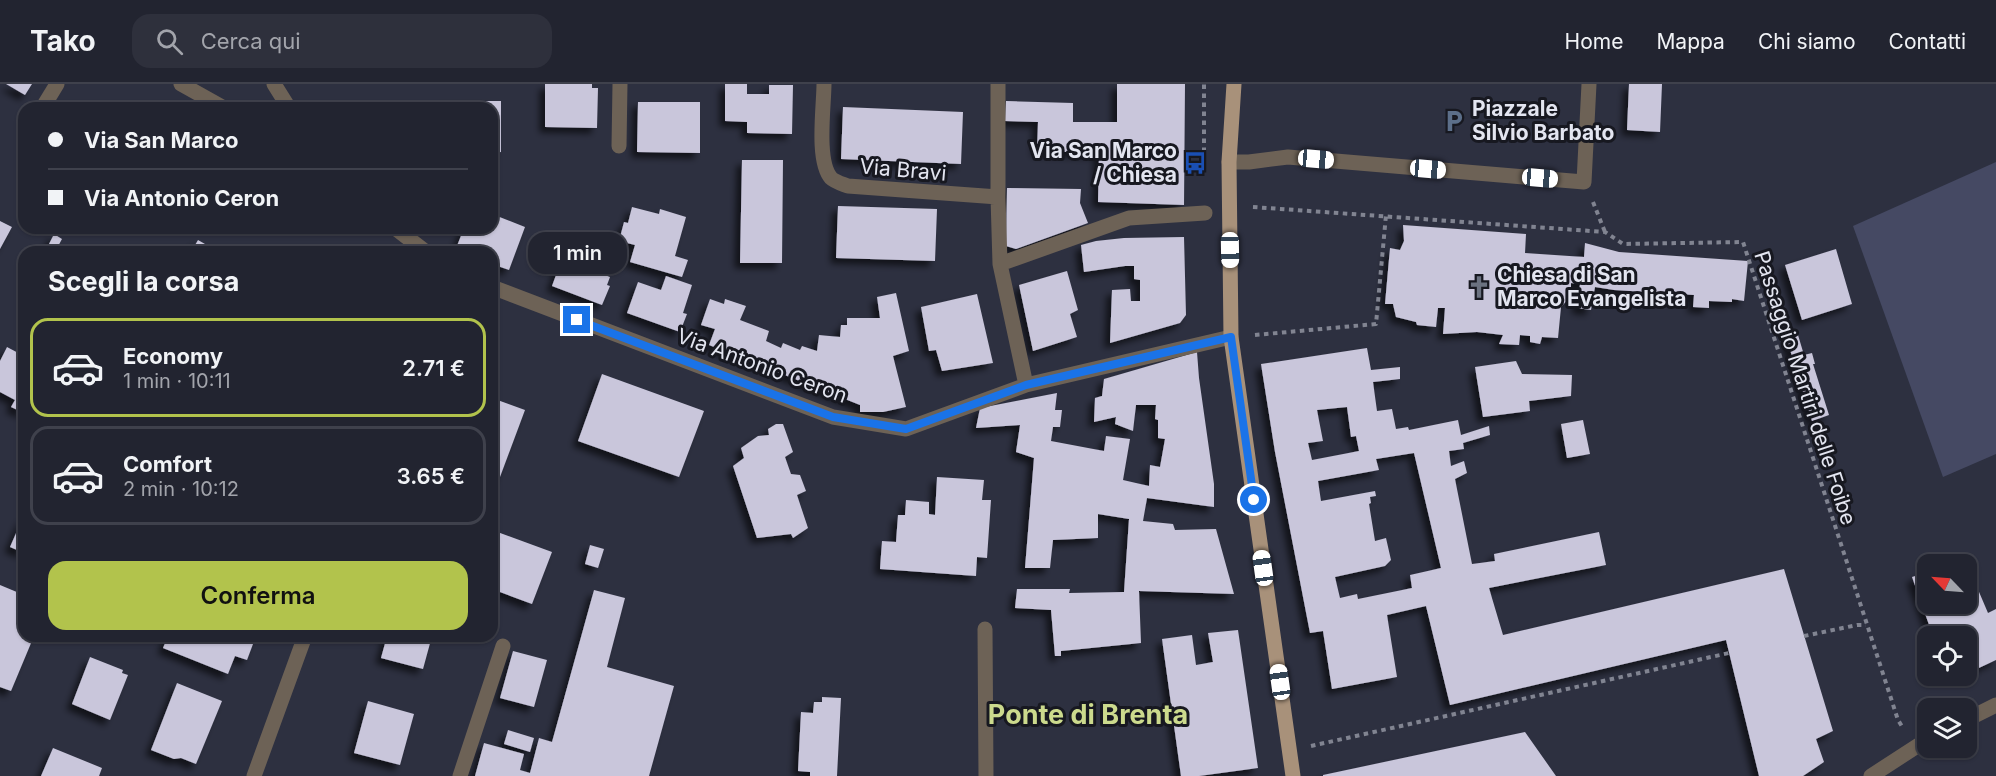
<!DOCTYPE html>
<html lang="it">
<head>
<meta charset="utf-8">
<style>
  body { margin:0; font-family:Inter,sans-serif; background:#2e303c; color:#f1f3f6; height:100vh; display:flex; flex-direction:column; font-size:22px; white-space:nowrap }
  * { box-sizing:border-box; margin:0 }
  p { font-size:20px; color:#a2a4ab }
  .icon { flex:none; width:33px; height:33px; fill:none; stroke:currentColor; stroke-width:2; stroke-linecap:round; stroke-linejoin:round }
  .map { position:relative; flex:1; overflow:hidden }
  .details { position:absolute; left:18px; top:162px; width:480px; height:396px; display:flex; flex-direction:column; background:#222430; border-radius:18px; box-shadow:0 2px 4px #0004,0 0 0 2px #3f414c }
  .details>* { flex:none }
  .banner { position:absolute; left:18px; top:18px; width:480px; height:132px; border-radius:18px; box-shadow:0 2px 4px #0004,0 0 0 2px #3f414c; display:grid; align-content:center; height:132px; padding:0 30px; background:#222430 }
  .needle { width:39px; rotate:295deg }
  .buttons { position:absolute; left:1917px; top:470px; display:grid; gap:12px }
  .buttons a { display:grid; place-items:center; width:60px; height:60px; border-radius:12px; background:#222430; box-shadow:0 2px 4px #0004,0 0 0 2px #3f414c; font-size:30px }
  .end { position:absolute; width:27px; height:27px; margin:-14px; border:8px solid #1a73e8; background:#fff; box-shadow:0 0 0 3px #fff }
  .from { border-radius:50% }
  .bubble { position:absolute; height:42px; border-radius:18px; background:#222430; box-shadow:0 2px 4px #0004,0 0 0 2px #3f414c; font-size:20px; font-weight:600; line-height:42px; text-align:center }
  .car { position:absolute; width:18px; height:36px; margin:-18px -9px; border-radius:8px; box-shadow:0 0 4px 2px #0007; background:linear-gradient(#fff 24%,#345 0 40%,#fff 0 76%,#345 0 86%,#fff 0) }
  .banner b { display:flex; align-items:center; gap:21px; height:57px; font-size:22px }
  .banner b+b { border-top:2px solid #3f414c }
  .banner i { width:15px; height:15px; background:#f1f3f6 }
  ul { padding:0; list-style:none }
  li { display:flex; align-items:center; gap:18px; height:99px; margin:0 12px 9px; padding:0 18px; border:3px solid #3f414c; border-radius:18px }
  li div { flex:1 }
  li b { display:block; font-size:22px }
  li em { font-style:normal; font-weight:600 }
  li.on { border-color:#b2c34c }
  li>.icon { width:54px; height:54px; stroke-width:1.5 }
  h2 { padding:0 30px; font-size:27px; line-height:72px }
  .primary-button { display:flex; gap:12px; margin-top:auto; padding:12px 30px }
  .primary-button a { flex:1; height:69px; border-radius:18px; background:#b2c34c; color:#111; font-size:24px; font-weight:600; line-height:69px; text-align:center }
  header { display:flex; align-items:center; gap:36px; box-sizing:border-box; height:84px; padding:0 30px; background:#222430; border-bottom:2px solid #3f414c }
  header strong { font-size:28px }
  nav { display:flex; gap:33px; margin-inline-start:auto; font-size:21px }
  .search { width:420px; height:54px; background:#2e303c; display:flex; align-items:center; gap:15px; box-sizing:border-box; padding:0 21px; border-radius:18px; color:#a2a4ab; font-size:22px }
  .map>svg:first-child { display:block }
  .green { fill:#454963 }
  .building { fill:#c9c6db; fill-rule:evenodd; filter:url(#shadow) }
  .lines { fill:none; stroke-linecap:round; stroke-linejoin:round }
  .path { stroke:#818491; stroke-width:4; stroke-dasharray:4.5 4.5; stroke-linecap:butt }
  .minor { stroke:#6d6256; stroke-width:15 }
  .major { stroke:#a8917a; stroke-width:15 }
  .route { stroke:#1a73e8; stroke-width:8 }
  .labels { text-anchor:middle; stroke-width:6; stroke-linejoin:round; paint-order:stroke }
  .poi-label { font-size:21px; font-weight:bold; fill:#e3e5f0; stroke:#171820; text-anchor:start }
  .street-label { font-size:21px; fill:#e3e5f0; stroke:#171820 }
  .district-label { font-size:27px; font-weight:bold; fill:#ccda8d; stroke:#171820 }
</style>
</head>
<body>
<header>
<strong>Tako</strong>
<div class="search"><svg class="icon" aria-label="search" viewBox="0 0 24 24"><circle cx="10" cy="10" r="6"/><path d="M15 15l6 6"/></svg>Cerca qui</div>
<nav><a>Home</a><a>Mappa</a><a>Chi siamo</a><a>Contatti</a></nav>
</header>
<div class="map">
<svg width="1996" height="692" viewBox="0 0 1996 692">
  <defs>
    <filter id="shadow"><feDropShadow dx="-5.5" dy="5.5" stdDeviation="3" flood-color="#0009"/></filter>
  </defs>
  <rect width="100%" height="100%" fill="#2d3040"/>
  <!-- green -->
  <path class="green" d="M1996,78V370L1943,393L1853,142Z"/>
  <!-- building -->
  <path class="building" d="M6,0H32L25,11Z
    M545,0H592V4H598L597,44L545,43Z
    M725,0H747V10H769V1H793L792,50L747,49V38L725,37Z
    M1117,0H1185L1184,121L1098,118L1099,69L1037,67L1038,38L1005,37L1006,17L1073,19V38H1117Z
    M1629,0H1662L1660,48L1627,46Z
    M440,17H501V68L492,69V24H440Z
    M638,18H700V69L637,68Z
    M843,23L963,28L961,80L841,75Z
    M742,76H783L782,179H740Z
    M1007,104L1081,105L1080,119L1088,139L1016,165L1006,162Z
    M838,122L937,125L935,177L836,174Z
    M632,123L659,130L660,125L686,133L675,172L688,176L682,193L630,178L635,161L619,157L624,138L628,139Z
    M492,130L525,143L509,186L492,180V168L455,167L464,144H492Z
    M0,137L12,143L0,165Z
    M1403,141L1526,150L1525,169L1584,173L1585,159L1619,168L1748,177L1744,217L1732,215V218L1709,217V224L1693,223L1694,211L1614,206L1595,203L1591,226L1577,224L1580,200L1571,199V212L1561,223L1558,254L1542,253L1540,260L1530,258V252L1520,251L1519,261L1499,260L1503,251L1477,248L1443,250L1445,224H1438L1436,243L1417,241L1416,238L1396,233L1393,220H1385L1390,164L1400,166L1404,157Z
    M54,150L62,155L56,166L59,168H45Z
    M1184,153L1186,231L1180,239L1110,259L1112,206L1130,205L1131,217H1140V196L1134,195V182H1125L1084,188L1081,161L1096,157L1124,154Z
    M198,156L219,168H191Z
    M1836,165L1852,220L1802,236L1785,181Z
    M564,169L582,175L579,181L610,193L607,201L610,202L602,221L552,202Z
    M1067,187L1078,226L1070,230L1077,253L1033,267L1019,201Z
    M666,192L692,201L683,229L687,230L680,248L627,229L638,198L661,206Z
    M896,209L909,267L893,272L906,323L883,328H860V321L709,261L715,245L701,241L710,215L724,220L725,215L746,222L740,236L769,247L766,257L781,264L783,259L800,266L802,262L817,267L819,251L840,253L841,241H847V234H880L877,213Z
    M977,210L993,279L942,287L936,266L929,267L921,223Z
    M1798,251L1804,271L1812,269L1815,280H1813L1829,331L1812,337L1787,256Z
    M7,263L24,272V329L11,323L15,316L0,308V277Z
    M1367,264L1371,286L1400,283V295L1373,298L1377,327L1392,325L1396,345L1408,343L1409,346L1458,336L1461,351L1489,342L1490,351L1463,359L1464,365L1449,367L1451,382L1464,377L1467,389L1455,395L1472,480L1495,477L1494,470L1599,448L1606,481L1489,504L1503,551L1784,485L1833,647L1816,655L1824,678L1803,692H1759L1726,556L1450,621L1426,522L1387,531L1397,593L1332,605L1323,547L1310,549L1275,368L1261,280ZM1347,323L1351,353L1356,352L1359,367L1312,376L1308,359L1323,357L1317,326ZM1414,369L1441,484L1410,491L1412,504L1358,515L1357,510L1340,514L1335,493L1385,482L1391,476L1386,454L1375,457L1369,420L1371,419L1370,413L1376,412L1375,407L1321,417L1318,397L1379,386L1376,375Z
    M1197,268L1199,294L1214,400V423L1147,414L1143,437L1173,440L1175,446L1216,445L1234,510L1139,507L1141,559L1061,567V572H1055L1051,526L1015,524L1017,505H1070L1069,509L1124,508L1129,435L1098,430V454L1053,456L1050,484H1025L1034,374L1016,368L1020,341L976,344L980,324L1057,309L1055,326H1062L1060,343H1053L1051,357L1104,367L1106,352L1130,355L1123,396L1149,402L1150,381L1160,383L1165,355L1158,354V336L1155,335L1156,321H1136L1133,347L1115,340L1116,333L1094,338L1095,314L1102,312L1104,295Z
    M1516,277L1522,290L1572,291L1571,312L1529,317L1530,327L1483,333L1475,283Z
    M602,290L704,327L679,393L578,357Z
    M492,314L525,326L497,401L492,399Z
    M1583,336L1590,370L1567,374L1561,340Z
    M776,340H783L793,368L785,373L791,390L800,391L806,407L797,411L808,444L793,454L791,450L757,454L733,382L744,374L741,364L758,352L769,351L768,345Z
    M937,393L984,396L982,416H991L987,474L977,473L976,492L880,485L882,457L896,458L898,431H905L906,416L929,418V430L935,431Z
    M24,431V469L10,463Z
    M492,446L552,468L532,520L492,505Z
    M590,461L604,465L598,484L585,480Z
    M1965,475L1988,529L1996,525V576L1966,590V552H1933L1912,493L1928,488V519H1966V480H1951Z
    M0,501L24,511V552H34L11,607L0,603Z
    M594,506L625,514L607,583L674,602L649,692H475L484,659L524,670L520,686L530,689L539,654L552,658Z
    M1238,546L1258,684L1199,692H1181L1162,555L1192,551L1196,581L1213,578L1208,549Z
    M168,552H256L247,576L235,572L228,590L163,564Z
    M387,552H432L423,585L381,574Z
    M513,567L547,576L534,623L500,614Z
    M90,573L123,586L122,589L128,591L110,636L72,620Z
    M177,599L222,617L196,680L181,674L174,675L151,666Z
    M822,613L841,614L837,692H810V688L798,687L801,628L813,629L814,618H822Z
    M368,617L414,630L400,681L354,669Z
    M508,646L534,654L530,668L504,660Z
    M1525,648L1556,692H1323V691Z
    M53,664L102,684L99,692H41Z"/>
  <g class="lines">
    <!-- path -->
    <path class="path" d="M1204,68V0
      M1593,118L1605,148
      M1253,123L1605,148L1623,160L1743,158L1898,636L1903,644
      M1255,251L1376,240L1386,131
      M1804,552L1857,541H1866
      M1311,662L1729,569"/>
    <!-- minor -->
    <path class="minor" d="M181,0L224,24
      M274,0L289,24
      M824,0C824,22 816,77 831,94C835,98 843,100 848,102L998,113
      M998,0V113L1000,180
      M43,23L57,0
      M619,62L620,0
      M1229,78H1249L1288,73L1584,98L1589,0
      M395,144L426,168
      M492,203L833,333L906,345L1026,301L1231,253
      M1026,301L1000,180L1129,134L1205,129
      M985,545L986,692
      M1966,636L1996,621
      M254,692L305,552
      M460,692L503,562
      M1871,692L1928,655"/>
    <!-- major -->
    <path class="major" d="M1234,0L1229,78L1231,253L1293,692"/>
  </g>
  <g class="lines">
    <!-- route -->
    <path class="route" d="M577,236L833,333L906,345L1026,301L1231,253L1254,416"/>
  </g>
  <!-- icons -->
  <defs>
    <g id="parking-bare" transform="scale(1.8)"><path d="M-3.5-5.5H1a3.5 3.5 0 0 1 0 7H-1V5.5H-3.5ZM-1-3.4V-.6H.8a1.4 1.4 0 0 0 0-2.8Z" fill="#5c6f8a" stroke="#171820" stroke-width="2.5" paint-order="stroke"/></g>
    <g id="bus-bare" transform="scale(1.8)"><path d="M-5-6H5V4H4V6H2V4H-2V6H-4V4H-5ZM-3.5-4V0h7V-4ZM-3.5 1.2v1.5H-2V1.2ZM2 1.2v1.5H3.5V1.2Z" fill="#1a4fb4" stroke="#171820" stroke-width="2.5" paint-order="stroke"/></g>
    <g id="church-bare" transform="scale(1.8)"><path d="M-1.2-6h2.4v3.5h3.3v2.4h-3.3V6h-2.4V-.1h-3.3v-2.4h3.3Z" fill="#6b7280" stroke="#171820" stroke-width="2.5" paint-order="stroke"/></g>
  </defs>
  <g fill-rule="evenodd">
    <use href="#parking-bare" x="1454" y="37"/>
    <use href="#bus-bare" x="1195" y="79"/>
    <use href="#church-bare" x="1479" y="203"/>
  </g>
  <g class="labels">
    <!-- poi labels -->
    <g class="poi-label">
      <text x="1472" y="32">Piazzale<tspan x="1472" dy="24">Silvio Barbato</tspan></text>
      <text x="1177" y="74" text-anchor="end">Via San Marco<tspan x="1177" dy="24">/ Chiesa</tspan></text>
      <text x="1497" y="198">Chiesa di San<tspan x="1497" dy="24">Marco Evangelista</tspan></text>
    </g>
    <!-- street labels -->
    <g class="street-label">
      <text transform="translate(903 86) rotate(5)" y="7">Via Bravi</text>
      <text transform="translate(762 282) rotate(20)" y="7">Via Antonio Ceron</text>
      <text transform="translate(1805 304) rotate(72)" y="7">Passaggio Martiri delle Foibe</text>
    </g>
    <!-- district labels -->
    <g class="district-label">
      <text x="1088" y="640">Ponte di Brenta</text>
    </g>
  </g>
</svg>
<div class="buttons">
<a><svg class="needle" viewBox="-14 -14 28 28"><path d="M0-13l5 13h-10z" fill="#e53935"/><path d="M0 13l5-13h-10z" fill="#a2a4ab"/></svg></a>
<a><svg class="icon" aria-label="locate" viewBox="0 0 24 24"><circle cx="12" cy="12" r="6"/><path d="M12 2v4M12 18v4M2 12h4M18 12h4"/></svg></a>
<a><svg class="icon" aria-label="layers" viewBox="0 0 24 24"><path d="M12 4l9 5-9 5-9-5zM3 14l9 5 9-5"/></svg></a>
</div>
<i class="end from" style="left:1254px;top:416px"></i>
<i class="end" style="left:577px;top:236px"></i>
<div class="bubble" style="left:528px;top:148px;width:99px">1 min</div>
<i class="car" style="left:1316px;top:75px;rotate:95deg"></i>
<i class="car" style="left:1428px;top:85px;rotate:95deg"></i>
<i class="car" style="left:1540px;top:94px;rotate:95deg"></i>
<i class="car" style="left:1230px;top:166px;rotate:179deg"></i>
<i class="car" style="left:1263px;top:484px;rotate:352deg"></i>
<i class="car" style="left:1280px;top:598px;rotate:352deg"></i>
<div class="banner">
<b><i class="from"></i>Via San Marco</b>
<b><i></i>Via Antonio Ceron</b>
</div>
<section class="details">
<h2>Scegli la corsa</h2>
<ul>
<li class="on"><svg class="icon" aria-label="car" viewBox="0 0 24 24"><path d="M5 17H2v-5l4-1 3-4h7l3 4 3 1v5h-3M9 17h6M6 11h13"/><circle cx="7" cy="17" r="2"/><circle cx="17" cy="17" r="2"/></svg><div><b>Economy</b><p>1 min · 10:11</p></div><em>2.71 €</em></li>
<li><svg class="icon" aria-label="car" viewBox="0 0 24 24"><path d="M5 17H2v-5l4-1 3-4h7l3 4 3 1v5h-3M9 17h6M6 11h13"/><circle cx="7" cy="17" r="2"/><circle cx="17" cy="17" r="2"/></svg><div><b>Comfort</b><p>2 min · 10:12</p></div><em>3.65 €</em></li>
</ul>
<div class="primary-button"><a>Conferma</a></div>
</section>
</div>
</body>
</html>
